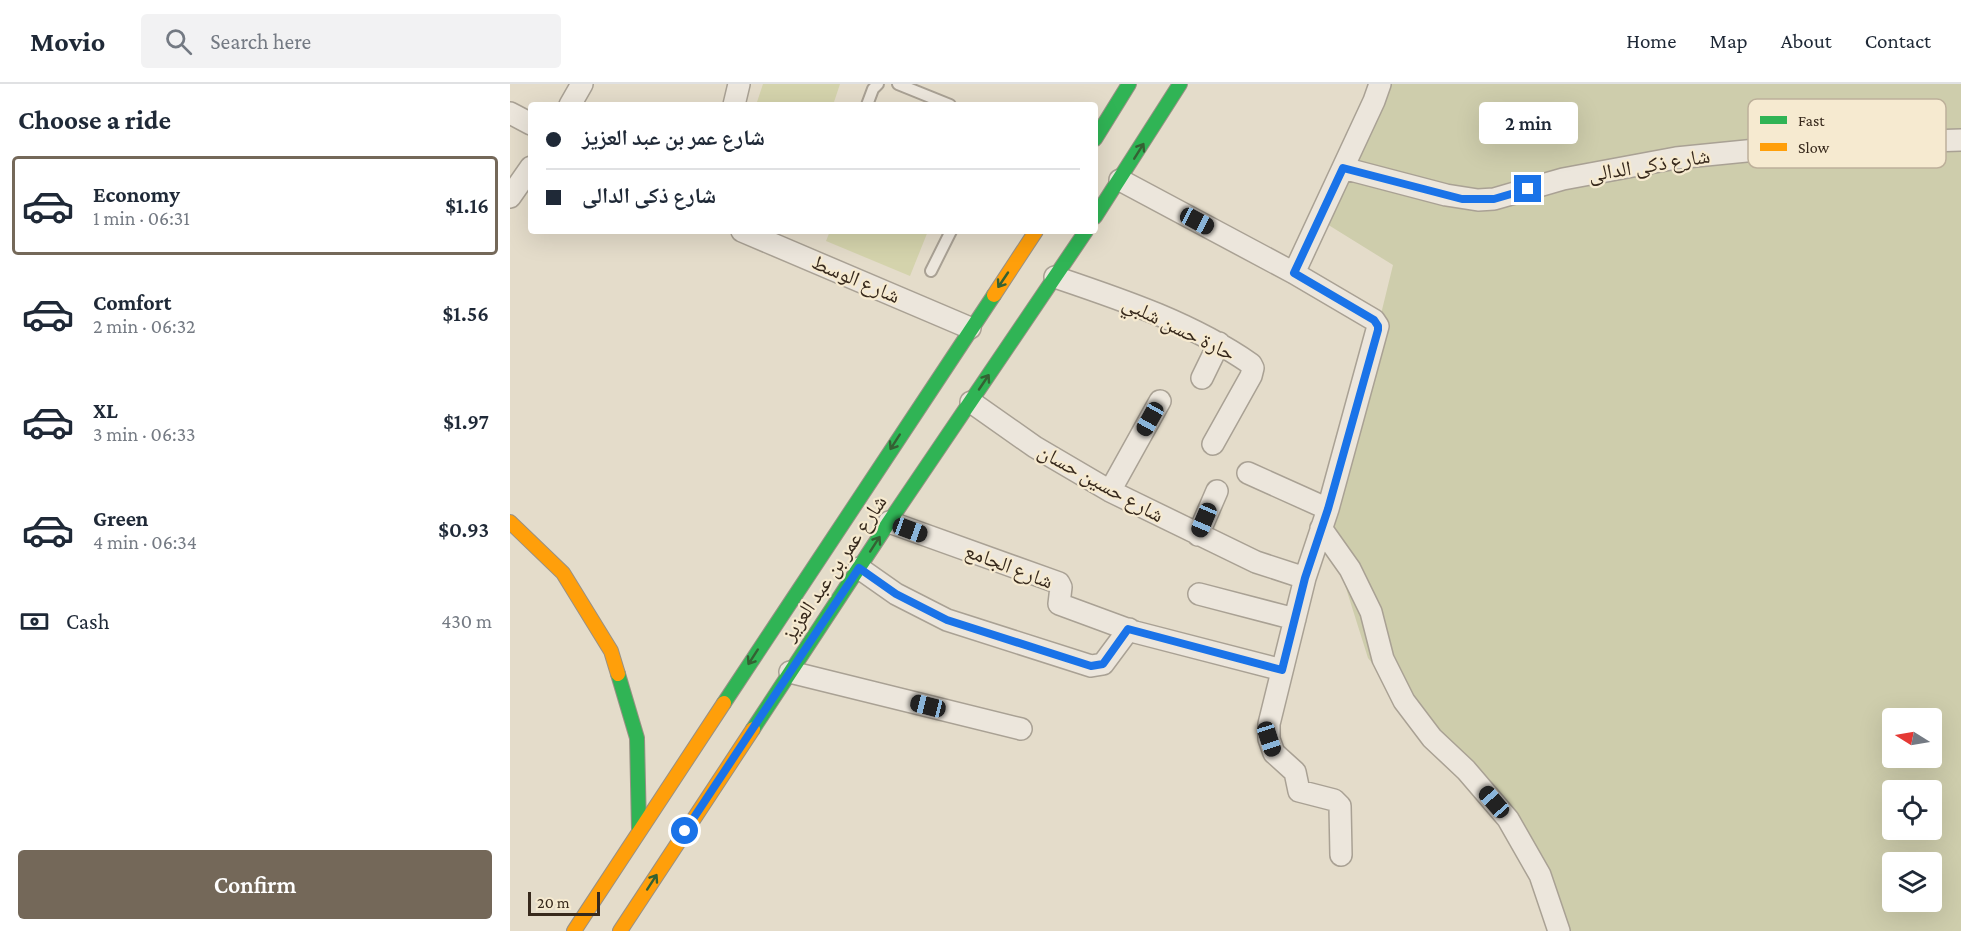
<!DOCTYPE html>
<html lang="en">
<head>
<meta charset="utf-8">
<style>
  body { margin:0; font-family:"Crimson Pro","Noto Naskh Arabic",serif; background:#f2f2f3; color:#1f2937; height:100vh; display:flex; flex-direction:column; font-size:22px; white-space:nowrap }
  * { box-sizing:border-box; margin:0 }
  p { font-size:20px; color:#747a83 }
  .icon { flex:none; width:33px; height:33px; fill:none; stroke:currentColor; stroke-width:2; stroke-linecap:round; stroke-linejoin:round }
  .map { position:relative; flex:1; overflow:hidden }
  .panel { display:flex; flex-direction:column; background:#fff; width:510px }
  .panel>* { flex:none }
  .banner { position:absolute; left:18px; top:18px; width:570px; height:132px; border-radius:6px; box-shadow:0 6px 24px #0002; display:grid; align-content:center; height:132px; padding:0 18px; background:#fff }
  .needle { width:39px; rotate:281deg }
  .buttons { position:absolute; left:1372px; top:624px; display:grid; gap:12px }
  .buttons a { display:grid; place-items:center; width:60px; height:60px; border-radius:6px; background:#fff; box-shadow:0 6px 24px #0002; font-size:30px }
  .scale { position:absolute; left:18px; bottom:15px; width:72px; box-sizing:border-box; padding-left:6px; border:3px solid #37291c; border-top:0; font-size:16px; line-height:21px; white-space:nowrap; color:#37291c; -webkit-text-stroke:4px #f6ead0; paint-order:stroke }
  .end { position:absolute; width:27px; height:27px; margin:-14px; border:8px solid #1a73e8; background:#fff; box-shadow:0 0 0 3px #fff }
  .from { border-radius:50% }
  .bubble { position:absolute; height:42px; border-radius:6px; background:#fff; box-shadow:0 6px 24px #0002; font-size:20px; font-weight:600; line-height:42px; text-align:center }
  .car { position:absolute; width:18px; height:36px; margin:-18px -9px; border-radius:8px; box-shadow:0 0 4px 2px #0007; background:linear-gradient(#222 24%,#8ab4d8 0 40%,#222 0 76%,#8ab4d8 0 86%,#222 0) }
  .banner b { display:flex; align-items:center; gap:21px; height:57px; font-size:22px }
  .banner b+b { border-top:2px solid #e0e1e3 }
  .banner i { width:15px; height:15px; background:#1f2937 }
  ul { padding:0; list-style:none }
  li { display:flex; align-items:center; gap:18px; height:99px; margin:0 12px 9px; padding:0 6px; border:3px solid transparent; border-radius:6px }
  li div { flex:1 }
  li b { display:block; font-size:22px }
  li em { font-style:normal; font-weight:600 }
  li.selected { border-color:#746859 }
  li>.icon { width:54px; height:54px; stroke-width:1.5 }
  h2 { padding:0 18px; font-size:27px; line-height:72px }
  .pay { display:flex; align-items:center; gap:15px; height:66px; padding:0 18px; font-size:22px }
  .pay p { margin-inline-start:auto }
  .action { display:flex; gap:12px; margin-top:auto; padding:12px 18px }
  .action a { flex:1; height:69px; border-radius:6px; background:#746859; color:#fff; font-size:24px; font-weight:600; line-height:69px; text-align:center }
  header { display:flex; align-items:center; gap:36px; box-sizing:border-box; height:84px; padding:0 30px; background:#fff; border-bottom:2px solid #e0e1e3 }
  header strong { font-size:28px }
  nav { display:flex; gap:33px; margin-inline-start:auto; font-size:21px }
  .search { width:420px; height:54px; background:#f2f2f3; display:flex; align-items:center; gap:15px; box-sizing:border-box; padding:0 21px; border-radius:6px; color:#747a83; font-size:22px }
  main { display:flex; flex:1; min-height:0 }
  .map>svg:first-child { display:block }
  .green { fill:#d4d3ac }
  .cemetery { fill:#cecdac; fill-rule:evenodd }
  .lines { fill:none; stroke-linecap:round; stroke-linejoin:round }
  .lane-casing { stroke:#a9a194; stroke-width:14 }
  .street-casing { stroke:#a9a194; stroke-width:24 }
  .fast-casing { stroke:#989084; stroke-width:16 }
  .slow-casing { stroke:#989084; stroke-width:16 }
  .lane { stroke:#ece6dc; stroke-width:10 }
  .street { stroke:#ece6dc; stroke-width:21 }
  .fast { stroke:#30b455; stroke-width:14 }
  .slow { stroke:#ff9f0a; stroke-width:14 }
  .oneway { stroke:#346133 }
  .route { stroke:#1a73e8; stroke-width:8 }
  .labels { text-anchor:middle; stroke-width:4.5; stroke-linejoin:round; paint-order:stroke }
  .street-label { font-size:21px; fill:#37291c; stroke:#f6ead0 }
  .key { fill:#f6ead0; stroke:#bdb09a; stroke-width:1.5 }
  .key-label { font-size:16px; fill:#37291c }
</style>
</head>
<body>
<header>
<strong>Movio</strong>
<div class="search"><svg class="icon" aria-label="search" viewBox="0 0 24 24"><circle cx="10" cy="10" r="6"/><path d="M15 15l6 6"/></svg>Search here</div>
<nav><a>Home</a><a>Map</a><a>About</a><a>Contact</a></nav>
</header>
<main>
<section class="panel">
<h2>Choose a ride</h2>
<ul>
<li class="selected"><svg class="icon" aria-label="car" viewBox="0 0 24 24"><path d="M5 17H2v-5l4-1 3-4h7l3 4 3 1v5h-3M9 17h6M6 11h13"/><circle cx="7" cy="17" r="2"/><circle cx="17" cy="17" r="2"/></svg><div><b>Economy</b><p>1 min · 06:31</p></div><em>$1.16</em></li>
<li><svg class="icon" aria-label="car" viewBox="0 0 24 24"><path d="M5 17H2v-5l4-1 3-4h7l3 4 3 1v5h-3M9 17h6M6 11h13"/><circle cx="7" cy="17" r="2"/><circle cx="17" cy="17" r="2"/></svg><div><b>Comfort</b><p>2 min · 06:32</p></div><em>$1.56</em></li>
<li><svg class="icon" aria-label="car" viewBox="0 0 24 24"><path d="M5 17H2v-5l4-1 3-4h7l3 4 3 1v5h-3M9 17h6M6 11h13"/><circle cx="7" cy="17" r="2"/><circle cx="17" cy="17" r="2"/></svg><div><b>XL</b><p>3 min · 06:33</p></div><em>$1.97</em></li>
<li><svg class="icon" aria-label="car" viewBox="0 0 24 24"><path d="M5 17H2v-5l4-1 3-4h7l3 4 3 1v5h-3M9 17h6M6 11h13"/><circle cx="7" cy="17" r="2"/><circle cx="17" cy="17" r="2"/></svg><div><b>Green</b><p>4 min · 06:34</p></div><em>$0.93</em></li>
</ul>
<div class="pay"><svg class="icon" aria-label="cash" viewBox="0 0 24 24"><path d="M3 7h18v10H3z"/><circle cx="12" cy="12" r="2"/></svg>Cash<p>430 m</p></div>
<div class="action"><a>Confirm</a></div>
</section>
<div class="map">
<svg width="1451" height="847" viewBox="0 0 1451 847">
  <rect width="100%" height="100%" fill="#e4dcca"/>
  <!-- green -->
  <path class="green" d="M253,0H330L323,21H246Z
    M320,147H418L400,192L316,157Z"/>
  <!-- cemetery -->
  <path class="cemetery" d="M863,0H1451V847H1045L1025,781L858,574L818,447L883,181L812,137ZM1383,634H1422V674H1383ZM1383,706H1422V746H1383ZM1383,778H1422V818H1383Z"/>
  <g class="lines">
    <!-- lane casing -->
    <g class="lane-casing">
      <path id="lane" d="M388,0L440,21
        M357,21L363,5L368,0
        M421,187L441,147"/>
    </g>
    <!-- street casing -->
    <g class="street-casing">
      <path id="street" d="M60,21L72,0
        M224,21L229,0
        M0,29L21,40
        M833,84L936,111L968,116L984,115L1053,95L1166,74L1296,61L1451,56
        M610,96L784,189L864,236L868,242L818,425L795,494L759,640V655L764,669L785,688L789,707L824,716L830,722L831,771
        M0,113L21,83
        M232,147L460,244
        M784,189L864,17L870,0
        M545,193C613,216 682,239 741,280L743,284L741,292L703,360
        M692,294L709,259
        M461,318L525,363L600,407L746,478L795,494
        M738,389L818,425
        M600,407L650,317
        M379,438L549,499L551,503L549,520L625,548L772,586
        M811,444L840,485L861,528L873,575L894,617L922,654L956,686L998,735L1030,791L1049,847
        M688,451L707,407
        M349,484L386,510L437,536L581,582L593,580L619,545
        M689,510L785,535
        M280,588L511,645"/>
    </g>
    <!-- fast casing -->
    <g class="fast-casing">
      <path id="fast" d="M585,55L619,0
        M585,133L670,0
        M108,590L127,654L129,745
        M214,619L484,211
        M243,645L379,438L576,147"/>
    </g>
    <!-- slow casing -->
    <g class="slow-casing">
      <path id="slow" d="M484,211L526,147
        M0,438L53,489L101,567L108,590
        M64,847L214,619
        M110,847L243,645"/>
    </g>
    <!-- lane -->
    <use href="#lane" class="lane"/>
    <!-- street -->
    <use href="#street" class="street"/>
    <!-- fast -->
    <use href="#fast" class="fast"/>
    <!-- slow -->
    <use href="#slow" class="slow"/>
  </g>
  <!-- one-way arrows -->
  <defs><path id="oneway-shaft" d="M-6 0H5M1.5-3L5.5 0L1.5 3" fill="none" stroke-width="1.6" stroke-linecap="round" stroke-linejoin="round" transform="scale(1.5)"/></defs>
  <g class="oneway">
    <use href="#oneway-shaft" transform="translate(629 67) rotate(-58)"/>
    <use href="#oneway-shaft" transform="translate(493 196) rotate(124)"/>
    <use href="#oneway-shaft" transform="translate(474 298) rotate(-56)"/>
    <use href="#oneway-shaft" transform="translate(385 358) rotate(123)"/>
    <use href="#oneway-shaft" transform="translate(365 460) rotate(-57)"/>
    <use href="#oneway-shaft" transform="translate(243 573) rotate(123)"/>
    <use href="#oneway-shaft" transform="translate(142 798) rotate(-57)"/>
  </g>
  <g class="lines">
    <!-- route -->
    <path class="route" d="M175,747L349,484L386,510L437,536L581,582L593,580L618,545L772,586L795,494L818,425L868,246V242L864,236L784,189L833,84L952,115H984L1018,105"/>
  </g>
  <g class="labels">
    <!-- street labels -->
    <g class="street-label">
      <text transform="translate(1139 81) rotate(-9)" y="7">شارع ذكى الدالى</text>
      <text transform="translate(346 195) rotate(23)" y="7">شارع الوسط</text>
      <text transform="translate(669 244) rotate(26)" y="7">حارة حسن شلبي</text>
      <text transform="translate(591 399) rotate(29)" y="7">شارع حسين حسان</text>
      <text transform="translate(499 482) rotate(21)" y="7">شارع الجامع</text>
      <text transform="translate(324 484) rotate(-56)" y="7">شارع عمر بن عبد العزيز</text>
    </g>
  </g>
  <!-- legend -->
  <rect x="1238" y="15" width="198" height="69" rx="9" class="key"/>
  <rect x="1250" y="32" width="27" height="8" fill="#30b455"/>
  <rect x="1250" y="59" width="27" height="8" fill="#ff9f0a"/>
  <g class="key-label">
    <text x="1288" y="42">Fast</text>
    <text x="1288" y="69">Slow</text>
  </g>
</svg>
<div class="buttons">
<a><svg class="needle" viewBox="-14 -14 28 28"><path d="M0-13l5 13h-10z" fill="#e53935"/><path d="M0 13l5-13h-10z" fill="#747a83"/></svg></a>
<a><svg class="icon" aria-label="locate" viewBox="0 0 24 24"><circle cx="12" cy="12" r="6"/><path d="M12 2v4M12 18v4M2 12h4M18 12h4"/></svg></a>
<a><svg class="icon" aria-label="layers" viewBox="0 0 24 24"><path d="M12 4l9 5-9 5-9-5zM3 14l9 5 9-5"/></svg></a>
</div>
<div class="scale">20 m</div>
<i class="end from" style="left:175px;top:747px"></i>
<i class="end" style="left:1018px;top:105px"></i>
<div class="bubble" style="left:969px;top:18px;width:99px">2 min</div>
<i class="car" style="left:687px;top:137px;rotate:118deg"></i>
<i class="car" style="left:640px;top:335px;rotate:209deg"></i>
<i class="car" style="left:694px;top:436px;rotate:203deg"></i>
<i class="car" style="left:400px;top:446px;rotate:110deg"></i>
<i class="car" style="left:418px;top:622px;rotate:284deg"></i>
<i class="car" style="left:759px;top:655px;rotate:162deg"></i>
<i class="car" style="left:984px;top:718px;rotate:319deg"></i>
<div class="banner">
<b><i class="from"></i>شارع عمر بن عبد العزيز</b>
<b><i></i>شارع ذكى الدالى</b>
</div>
</div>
</main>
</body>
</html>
